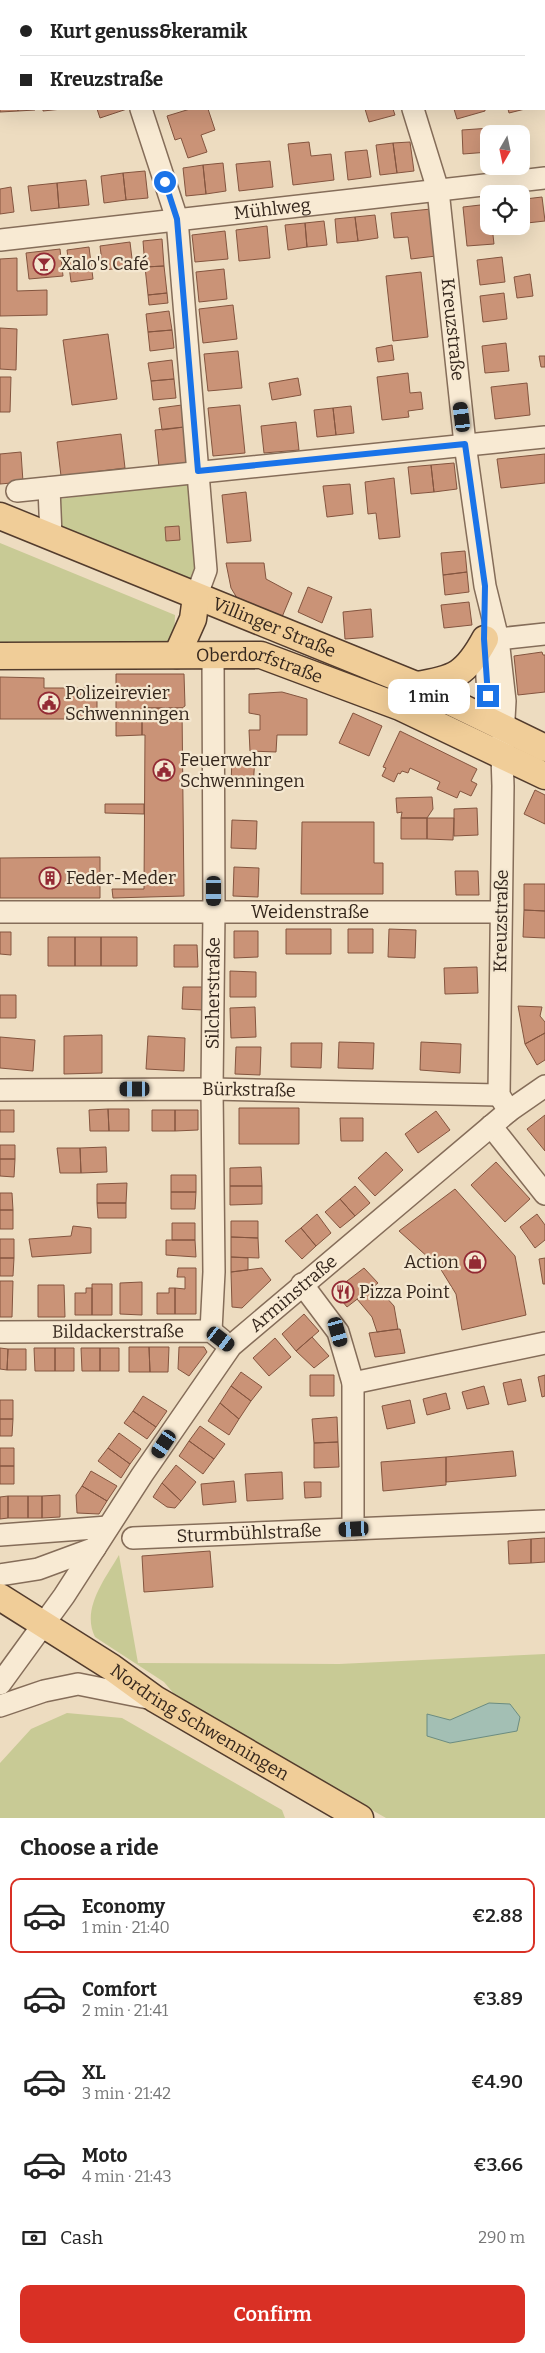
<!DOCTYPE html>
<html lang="en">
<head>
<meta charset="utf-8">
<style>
  body { margin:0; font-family:Bitter,serif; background:#f2f2f2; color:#222; height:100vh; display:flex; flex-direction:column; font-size:19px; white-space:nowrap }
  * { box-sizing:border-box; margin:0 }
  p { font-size:16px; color:#767676 }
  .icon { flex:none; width:28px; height:28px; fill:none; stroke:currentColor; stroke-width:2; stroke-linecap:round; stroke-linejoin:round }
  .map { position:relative; height:1818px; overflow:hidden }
  .sheet { display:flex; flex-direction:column; background:#fff; flex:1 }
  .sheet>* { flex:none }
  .banner { position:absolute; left:0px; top:0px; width:545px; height:110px; box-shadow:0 5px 20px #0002; display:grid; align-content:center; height:110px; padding:0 20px; background:#fff }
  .needle { width:32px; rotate:189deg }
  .buttons { position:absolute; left:480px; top:125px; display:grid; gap:10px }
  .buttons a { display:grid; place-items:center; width:50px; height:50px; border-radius:10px; background:#fff; box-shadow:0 5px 20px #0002; font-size:25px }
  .end { position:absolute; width:22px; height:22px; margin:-11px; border:6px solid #1a73e8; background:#fff; box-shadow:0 0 0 2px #fff }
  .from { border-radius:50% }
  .bubble { position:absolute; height:35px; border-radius:10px; background:#fff; box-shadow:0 5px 20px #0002; font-size:16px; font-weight:600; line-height:35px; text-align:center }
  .car { position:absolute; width:15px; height:30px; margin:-15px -8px; border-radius:6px; box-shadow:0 0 4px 1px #0007; background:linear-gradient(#222 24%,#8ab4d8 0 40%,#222 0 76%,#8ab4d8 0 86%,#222 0) }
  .banner b { display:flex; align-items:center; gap:18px; height:48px; font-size:19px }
  .banner b+b { border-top:1px solid #e0e0e0 }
  .banner i { width:12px; height:12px; background:#222 }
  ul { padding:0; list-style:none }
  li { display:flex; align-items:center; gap:15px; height:75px; margin:0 10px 8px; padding:0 10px; border:2px solid transparent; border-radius:10px }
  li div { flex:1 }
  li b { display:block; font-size:19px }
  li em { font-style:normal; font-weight:600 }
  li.on { border-color:#d93025 }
  li>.icon { width:45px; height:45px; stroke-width:1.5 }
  h2 { padding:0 20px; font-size:22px; line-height:60px }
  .pay { display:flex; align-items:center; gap:12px; height:55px; padding:0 20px; font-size:19px }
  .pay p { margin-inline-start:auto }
  .primary-button { display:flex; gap:10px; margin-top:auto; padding:10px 20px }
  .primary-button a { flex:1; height:58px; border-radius:10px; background:#d93025; color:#fff; font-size:20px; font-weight:600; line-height:58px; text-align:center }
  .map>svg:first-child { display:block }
  .green { fill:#c8ca95 }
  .water { fill:#a3bfb4; stroke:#6b8c81 }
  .building { fill:#ca9377; stroke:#84553f }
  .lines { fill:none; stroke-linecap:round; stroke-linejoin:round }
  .minor-casing { stroke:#856d59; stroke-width:24 }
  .major-casing { stroke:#533c2d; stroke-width:29 }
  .minor { stroke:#f8ead3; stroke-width:21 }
  .major { stroke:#f0cd98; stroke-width:26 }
  .route { stroke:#1a73e8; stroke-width:6 }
  .labels { text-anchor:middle; stroke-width:4.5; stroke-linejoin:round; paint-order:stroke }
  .street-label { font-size:18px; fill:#35271d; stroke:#f4e7d0 }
  .poi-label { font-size:18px; fill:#35271d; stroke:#f4e7d0; text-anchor:start }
</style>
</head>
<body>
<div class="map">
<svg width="545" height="1818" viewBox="0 0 545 1818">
  <rect width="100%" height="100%" fill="#eddcc0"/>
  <!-- green -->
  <path class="green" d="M188,481L196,581L60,529V499Z
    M0,543L175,615L174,642L0,646Z
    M119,1555L138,1663L339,1664L545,1654V1818H386L180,1701L164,1682L95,1637C81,1609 105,1579 119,1555Z
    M67,1713L122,1718L282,1810L285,1818H0V1763L31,1729Z"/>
  <!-- water -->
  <path class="water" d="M489,1703L510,1704L520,1717L517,1731L450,1743L427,1736V1714L450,1720Z"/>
  <!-- building -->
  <path class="building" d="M495,0H522V1H496Z
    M0,18H1L0,51Z
    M0,89L1,109H18V111L0,112Z
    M18,109H35V110L18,111Z
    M43,109H62L43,111Z
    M97,109H127L100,118Z
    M190,109H208L215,130L201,135L207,152L188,158L181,138L175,140L167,116Z
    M365,109H393L395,115L369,122Z
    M454,109H485V111L457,119Z
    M508,109H525L509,113Z
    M491,128L489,152L463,154L462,130Z
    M309,142L311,156L331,154L334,180L293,185L288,144Z
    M410,142L414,171L397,173L393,143Z
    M393,143L397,173L380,175L376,145Z
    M367,150L371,177L348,180L345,152Z
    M270,161L273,187L239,191L236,164Z
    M223,163L226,191L206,194L203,165Z
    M203,165L206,194L186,196L183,168Z
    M145,171L148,198L126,200L123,173Z
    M123,173L126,200L104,203L101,176Z
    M86,180L89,205L59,208L57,183Z
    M57,183L59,208L31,211L28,186Z
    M11,187L14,212L0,214V189Z
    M542,197L545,221L527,223L525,199Z
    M521,199H525L527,223L521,224Z
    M489,204V226H492L494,244L467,246L463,207Z
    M431,209L436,256L411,259L408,237L394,238L391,213Z
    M375,215L378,238L358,241L355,217Z
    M355,217L358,241L337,243L335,219Z
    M324,221L327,245L307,247L305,223Z
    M305,223L307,247L288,250L285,225Z
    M267,226L270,258L239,261L236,230Z
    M225,231L228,259L195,262L192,235Z
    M162,239L164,266L145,267L143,241Z
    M130,242L133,267L103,270L100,246Z
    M89,247L93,279L71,282L67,250Z
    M60,249L63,276L29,279L26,253Z
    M502,257L505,282L480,285L477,260Z
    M17,258V291L47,290V315L0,316V259Z
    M164,266L167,293L148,295L145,267Z
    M224,269L227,299L199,302L196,272Z
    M421,272L428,337L393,341L386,276Z
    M530,274L533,296L517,298L514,277Z
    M167,293L168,303L149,305L148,295Z
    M504,293L507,319L483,322L480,296Z
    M233,305L237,339L203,343L199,309Z
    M169,311L172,330L148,332L146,314Z
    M0,328L17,329L16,370L0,369Z
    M172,330L174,348L150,351L148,332Z
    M108,334L117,399L72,405L63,340Z
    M506,343L509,371L485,373L482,346Z
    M392,345L394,360L378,362L376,348Z
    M238,351L242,388L208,391L204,354Z
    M539,356H545V367H541Z
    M172,360L174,379L151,381L148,363Z
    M408,373L410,393L421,392L423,409L408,411L409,417L382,420L377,377Z
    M0,377H11L10,412H0Z
    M298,378L301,395L272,400L269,383Z
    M174,379L176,398L153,400L151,381Z
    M527,383L530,415L495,419L491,387Z
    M182,405L184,427L162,430L159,408Z
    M240,405L245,453L213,456L208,408Z
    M351,406L354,433L336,435L333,408Z
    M333,408L336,435L317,437L314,410Z
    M296,422L299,450L264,453L261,426Z
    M184,427L188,464L159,467L155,430Z
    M121,434L125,468L61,476L57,442Z
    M21,452L23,482L0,484V454Z
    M545,454V483L501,488L497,459Z
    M454,463L457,489L434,492L431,465Z
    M431,465L434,492L411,494L408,467Z
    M394,478L400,537L379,539L376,513L368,514L365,482Z
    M350,484L353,514L327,517L323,486Z
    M246,492L251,541L227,543L222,495Z
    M179,526L180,540L166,541L165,527Z
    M465,551L467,572L443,575L441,553Z
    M226,563H264L266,579L292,593L282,617L237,598L231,588Z
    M467,572L469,592L445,595L443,575Z
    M308,587L332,597L322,623L298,612Z
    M469,602L472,625L444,628L441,605Z
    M371,609L373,637L345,639L343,612Z
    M542,652L543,655H545V692L518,695L514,656Z
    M116,674H184L185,706L182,708H142V735L116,736Z
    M0,677L44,678V688H97V719H0Z
    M282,692L307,699V735H277L276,752L250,751L249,730H260V715L249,713V694Z
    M142,708H182L184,896L113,898L112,889H144L145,735H142Z
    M353,713L382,726L369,756L339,743Z
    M400,731L477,769L471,781L477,784L471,796L460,791L457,798L437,789L440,782L410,768L408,773L402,771L400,774L398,773L394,782L382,776L386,768L383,767Z
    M232,756L255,757L253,788L231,787Z
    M535,790L545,795V824L524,814Z
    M432,797L433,809L427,818H401L402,812L397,813L396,798Z
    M105,804H144V814L105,813Z
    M477,808L478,835L454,836V809Z
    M401,818H427V839H401Z
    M427,818H454L453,840L427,839Z
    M232,820L257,821L256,849L231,848Z
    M302,822H374V863H383V894H301Z
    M100,857V898H0V858Z
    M234,867L259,868L258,897L233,896Z
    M455,871H478L479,895H456Z
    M524,884H545V911L524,910Z
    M524,910L545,911V938L523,937Z
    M286,929H331V954H286Z
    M348,929H373V953H348Z
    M389,929L416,930L415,958L388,957Z
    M234,931H258V957L234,958Z
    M0,932H11V955L0,954Z
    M48,937H75V966H48Z
    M75,937H101V966H75Z
    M101,937H137V966H101Z
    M174,945H197L198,967H174Z
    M477,967L478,993L445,994L444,968Z
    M230,971L256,972V997H230Z
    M183,987H203V1010L182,1009Z
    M0,995H16V1018H0Z
    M518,1006L542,1007L540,1016L545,1022V1033L525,1044Z
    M255,1007L256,1037L231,1038L230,1008Z
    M545,1033V1060L537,1065L525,1044Z
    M102,1035V1073L64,1074V1036Z
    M148,1036L185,1038L184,1071L146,1069Z
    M0,1037L35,1040L33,1071L0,1068Z
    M339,1042L374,1043L373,1069L338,1068Z
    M421,1042L461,1044L460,1073L420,1070Z
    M291,1043H322L321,1068L291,1067Z
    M236,1047H261L260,1075L235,1074Z
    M239,1108H299V1144H239Z
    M108,1109H129V1131H109Z
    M108,1109L109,1131H90L89,1110Z
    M0,1110H14V1132H0Z
    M152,1110H175V1131H152Z
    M175,1110H198V1130L175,1131Z
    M436,1111L450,1130L418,1153L405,1134Z
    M545,1115V1151L527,1129Z
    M340,1118H363V1141H341Z
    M0,1145H15V1159H0Z
    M106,1147L107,1172L81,1173L80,1148Z
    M57,1148H80L81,1173H60Z
    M386,1152L403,1170L375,1196L358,1178Z
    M0,1159H15L14,1177L0,1176Z
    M496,1162L530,1199L505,1222L471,1185Z
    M261,1167L262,1186H230V1168Z
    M171,1175H196V1192H171Z
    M127,1183L126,1203H97V1184Z
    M230,1186H262V1204L230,1205Z
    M355,1186L370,1203L355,1216L340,1199Z
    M455,1189L515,1256L526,1315L462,1330L456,1294L440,1268L399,1231Z
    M171,1192H196L195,1209H171Z
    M0,1193H12L13,1210H0Z
    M340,1199L355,1216L340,1228L325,1212Z
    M97,1203H126V1218H98Z
    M0,1210H13V1229H0Z
    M317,1214L331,1233L316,1246L301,1228Z
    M537,1214L545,1225V1240L535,1248L520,1227Z
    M231,1221H258V1238L231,1237Z
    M172,1223H195V1240H172Z
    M73,1226L91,1228V1253L32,1257L29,1239L71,1236Z
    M301,1228L316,1246L302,1259L285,1241Z
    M231,1237L258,1238L259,1258L231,1257Z
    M0,1239H14V1258H0Z
    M166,1240H195L196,1257L166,1255Z
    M231,1257L248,1258V1270L231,1272Z
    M0,1258H14L13,1276H0Z
    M545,1258V1284H543L539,1259Z
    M178,1268H196V1314H175V1288L185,1289V1277H177Z
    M262,1268L271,1280L242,1308L232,1307L231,1272Z
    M364,1268L378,1283L347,1307L334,1291Z
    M0,1281H13L12,1317H0Z
    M142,1282V1315L120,1314V1283Z
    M92,1284H112V1315H92Z
    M38,1285H64L65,1317H38Z
    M375,1285L394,1306L398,1329L377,1332L372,1317L357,1299Z
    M86,1288H92V1315H75V1293H86Z
    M169,1288H175V1314H157V1293H169Z
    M304,1314L319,1331L296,1351L282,1334Z
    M400,1329L405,1353L375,1357L369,1333Z
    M312,1337L329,1356L314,1368L296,1351Z
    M275,1338L291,1357L269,1376L253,1358Z
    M129,1347H149L150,1372H129Z
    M149,1347H169L168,1372H150Z
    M179,1347H204L207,1352L189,1376L178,1369Z
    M0,1348L8,1349L7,1370L0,1369Z
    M34,1348H55V1371H35Z
    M55,1348H74V1371H55Z
    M81,1348H100V1371H82Z
    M100,1348H119V1371H100Z
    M8,1349H26V1370H7Z
    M241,1372L262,1387L251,1401L231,1386Z
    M310,1375H334V1396H310Z
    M545,1375V1396L542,1397L538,1377Z
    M521,1379L526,1401L508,1405L503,1383Z
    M231,1386L251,1401L239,1419L220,1403Z
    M484,1386L489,1404L467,1409L462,1392Z
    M446,1393L450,1409L427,1415L423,1399Z
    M143,1396L167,1411L156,1427L133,1411Z
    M0,1400H13V1419H0Z
    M410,1400L415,1423L387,1429L382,1406Z
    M220,1403L239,1419L229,1435L208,1421Z
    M133,1411L156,1427L147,1439L124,1423Z
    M337,1417L338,1442L314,1443L312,1419Z
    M0,1419H13L12,1436H0Z
    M200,1426L225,1444L214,1459L189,1441Z
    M119,1433L141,1449L130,1464L108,1448Z
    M189,1441L214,1459L203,1474L179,1456Z
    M338,1442L339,1467L314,1468V1443Z
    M0,1448H14V1466H0Z
    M108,1448L130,1464L121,1478L98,1461Z
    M513,1451L516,1476L446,1482V1457Z
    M446,1457V1485L383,1491L381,1462Z
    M176,1465L196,1482L181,1501L162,1483Z
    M0,1466H14V1484H0Z
    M91,1471L117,1486L107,1501L82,1486Z
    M282,1472L283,1499L247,1501L245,1474Z
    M234,1481L236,1502L203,1505L201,1484Z
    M304,1482H321V1497L305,1498Z
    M162,1483L181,1501L175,1508L167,1507L153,1497Z
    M82,1486L107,1501L99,1514L77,1513L76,1495Z
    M60,1495V1517L42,1518V1496Z
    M8,1496H28V1518H8Z
    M8,1496V1518L0,1519V1497Z
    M28,1496H42V1518H28Z
    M545,1538V1562L531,1563V1539Z
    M531,1539V1563L509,1564L508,1541Z
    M210,1551L213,1587L144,1592L142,1556Z"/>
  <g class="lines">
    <!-- minor casing -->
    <g class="minor-casing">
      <g id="minor">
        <path d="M103,0V1"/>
        <path d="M379,0V1"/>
        <path d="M334,1L338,0"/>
        <path d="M0,72H1"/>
        <path d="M141,109L177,219L206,570L196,597"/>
        <path id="s1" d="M413,109L438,190L465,444L485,586L498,639L505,701L502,755L503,786L499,1095L509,1111"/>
        <path id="s2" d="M0,240L545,178"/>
        <path d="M49,488L51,536"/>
        <path d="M17,491L545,437"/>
        <path d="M498,639L545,634"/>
        <path d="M485,641L488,696L502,727"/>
        <path id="s3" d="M0,912H500"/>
        <path id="s4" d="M0,1090L212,1089L499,1095"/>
        <path d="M491,1126L545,1194"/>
        <path d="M302,1284L338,1332L353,1383V1529"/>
        <path id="s5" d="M211,1331L214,1272L212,1089L214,911L213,655"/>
        <path id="s6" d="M0,1332L211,1331L222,1340"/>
        <path d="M353,1383L545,1343"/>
        <path d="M0,1535L108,1527"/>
        <path id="s7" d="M133,1538L545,1521"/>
        <path d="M0,1575L38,1569L95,1548"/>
        <path id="s8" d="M0,1684L64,1596L142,1475L231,1346L509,1111L545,1086"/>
        <path d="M0,1706L44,1691L78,1684L153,1699"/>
      </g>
    </g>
    <!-- major casing -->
    <g class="major-casing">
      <g id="major">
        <path id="s9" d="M0,516L416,685L545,748"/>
        <path d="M177,655L193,619L196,597"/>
        <path id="s10" d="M0,656L261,655L400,707L545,776"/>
        <path d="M416,685C455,679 466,674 485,639"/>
        <path id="s11" d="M0,1597L111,1667L155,1699L360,1818"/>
      </g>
    </g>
    <!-- minor -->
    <use href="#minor" class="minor"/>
    <!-- major -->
    <use href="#major" class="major"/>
  </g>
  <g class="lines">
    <!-- route -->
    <path class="route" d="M165,182L177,219L198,471L465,444L485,586L484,639L488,696"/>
  </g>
  <!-- icons -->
  <defs>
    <g id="bar-ring" transform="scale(1.125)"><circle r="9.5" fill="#f4e7d0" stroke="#932a34" stroke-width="1.5"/><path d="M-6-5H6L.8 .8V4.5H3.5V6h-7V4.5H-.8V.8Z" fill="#932a34"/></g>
    <g id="civic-ring" transform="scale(1.125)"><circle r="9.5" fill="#f4e7d0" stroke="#932a34" stroke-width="1.5"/><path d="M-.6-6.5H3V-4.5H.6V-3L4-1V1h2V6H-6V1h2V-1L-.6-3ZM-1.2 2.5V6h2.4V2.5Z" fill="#932a34"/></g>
    <g id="building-ring" transform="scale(1.125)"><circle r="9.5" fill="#f4e7d0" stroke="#932a34" stroke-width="1.5"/><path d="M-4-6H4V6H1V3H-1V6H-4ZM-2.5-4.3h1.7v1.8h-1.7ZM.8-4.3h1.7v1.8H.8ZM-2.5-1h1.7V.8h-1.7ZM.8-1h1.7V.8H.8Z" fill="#932a34"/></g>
    <g id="shop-ring" transform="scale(1.125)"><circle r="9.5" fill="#f4e7d0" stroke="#932a34" stroke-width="1.5"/><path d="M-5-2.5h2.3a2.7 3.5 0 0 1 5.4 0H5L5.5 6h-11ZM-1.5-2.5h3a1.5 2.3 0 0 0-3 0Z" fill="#932a34"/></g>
    <g id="restaurant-ring" transform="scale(1.125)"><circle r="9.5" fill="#f4e7d0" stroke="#932a34" stroke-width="1.5"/><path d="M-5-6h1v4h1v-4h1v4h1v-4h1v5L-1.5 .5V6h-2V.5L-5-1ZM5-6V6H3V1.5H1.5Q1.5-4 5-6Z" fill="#932a34"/></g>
  </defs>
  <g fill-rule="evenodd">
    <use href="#bar-ring" x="44" y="264"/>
    <use href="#civic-ring" x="49" y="703"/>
    <use href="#civic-ring" x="164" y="770"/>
    <use href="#building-ring" x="50" y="878"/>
    <use href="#shop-ring" x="475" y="1262"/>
    <use href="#restaurant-ring" x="343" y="1292"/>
  </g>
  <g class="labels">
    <!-- street labels -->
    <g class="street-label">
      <text dy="6" stroke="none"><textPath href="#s2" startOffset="274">Mühlweg</textPath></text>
      <text dy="6" stroke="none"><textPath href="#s1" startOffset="225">Kreuzstraße</textPath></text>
      <text dy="6" stroke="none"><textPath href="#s9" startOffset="296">Villinger Straße</textPath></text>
      <text dy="6" stroke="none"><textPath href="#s10" startOffset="261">Oberdorfstraße</textPath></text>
      <text dy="6" stroke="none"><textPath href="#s3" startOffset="310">Weidenstraße</textPath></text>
      <text transform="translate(501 921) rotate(-89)" y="6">Kreuzstraße</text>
      <text dy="6" stroke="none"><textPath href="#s5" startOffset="338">Silcherstraße</textPath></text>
      <text dy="6" stroke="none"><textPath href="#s4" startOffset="249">Bürkstraße</textPath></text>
      <text dy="6" stroke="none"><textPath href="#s8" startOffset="491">Arminstraße</textPath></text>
      <text dy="6" stroke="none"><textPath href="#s6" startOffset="118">Bildackerstraße</textPath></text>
      <text dy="6" stroke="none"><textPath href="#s7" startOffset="116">Sturmbühlstraße</textPath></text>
      <text dy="6" stroke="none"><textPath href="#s11" startOffset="236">Nordring Schwenningen</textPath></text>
    </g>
    <!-- poi labels -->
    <g class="poi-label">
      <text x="60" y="270">Xalo's Café</text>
      <text x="65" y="699">Polizeirevier<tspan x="65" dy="21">Schwenningen</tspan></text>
      <text x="180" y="766">Feuerwehr<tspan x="180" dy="21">Schwenningen</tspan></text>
      <text x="66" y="884">Feder-Meder</text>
      <text x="459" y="1268" text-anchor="end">Action</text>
      <text x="359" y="1298">Pizza Point</text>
    </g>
  </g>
</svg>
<div class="buttons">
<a><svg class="needle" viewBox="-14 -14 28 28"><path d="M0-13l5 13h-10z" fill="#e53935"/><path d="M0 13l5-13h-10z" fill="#767676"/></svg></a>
<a><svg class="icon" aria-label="locate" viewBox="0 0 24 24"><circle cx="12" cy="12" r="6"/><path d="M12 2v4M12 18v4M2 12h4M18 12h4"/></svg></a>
</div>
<i class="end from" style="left:165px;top:182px"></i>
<i class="end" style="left:488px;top:696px"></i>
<div class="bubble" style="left:388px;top:679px;width:82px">1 min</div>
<i class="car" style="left:462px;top:417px;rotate:353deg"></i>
<i class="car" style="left:214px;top:891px;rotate:180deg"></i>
<i class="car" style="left:135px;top:1089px;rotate:270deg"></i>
<i class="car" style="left:338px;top:1332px;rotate:164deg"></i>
<i class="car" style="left:221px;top:1339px;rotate:127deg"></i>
<i class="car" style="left:164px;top:1444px;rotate:214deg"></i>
<i class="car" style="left:354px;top:1529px;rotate:267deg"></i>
<div class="banner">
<b><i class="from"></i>Kurt genuss&amp;keramik</b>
<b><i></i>Kreuzstraße</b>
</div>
</div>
<section class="sheet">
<h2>Choose a ride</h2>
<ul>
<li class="on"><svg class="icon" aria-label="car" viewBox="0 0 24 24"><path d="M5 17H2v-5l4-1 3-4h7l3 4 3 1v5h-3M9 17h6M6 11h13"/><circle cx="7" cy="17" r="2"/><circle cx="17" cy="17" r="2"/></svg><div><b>Economy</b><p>1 min · 21:40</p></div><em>€2.88</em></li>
<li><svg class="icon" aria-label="car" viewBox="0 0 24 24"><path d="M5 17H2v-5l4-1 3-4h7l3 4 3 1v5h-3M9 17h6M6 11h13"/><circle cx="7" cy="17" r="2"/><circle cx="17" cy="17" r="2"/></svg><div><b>Comfort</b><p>2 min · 21:41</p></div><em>€3.89</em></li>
<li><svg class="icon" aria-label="car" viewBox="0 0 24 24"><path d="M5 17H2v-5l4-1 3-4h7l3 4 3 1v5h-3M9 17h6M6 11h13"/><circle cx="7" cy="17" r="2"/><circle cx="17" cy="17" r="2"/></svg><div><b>XL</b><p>3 min · 21:42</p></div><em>€4.90</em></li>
<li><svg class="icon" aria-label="car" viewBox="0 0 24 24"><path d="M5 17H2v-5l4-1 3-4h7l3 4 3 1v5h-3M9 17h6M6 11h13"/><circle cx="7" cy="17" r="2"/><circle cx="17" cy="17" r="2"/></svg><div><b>Moto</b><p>4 min · 21:43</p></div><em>€3.66</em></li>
</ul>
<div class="pay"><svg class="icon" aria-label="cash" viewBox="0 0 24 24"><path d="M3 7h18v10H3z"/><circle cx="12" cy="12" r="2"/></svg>Cash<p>290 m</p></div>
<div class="primary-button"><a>Confirm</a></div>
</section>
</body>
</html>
